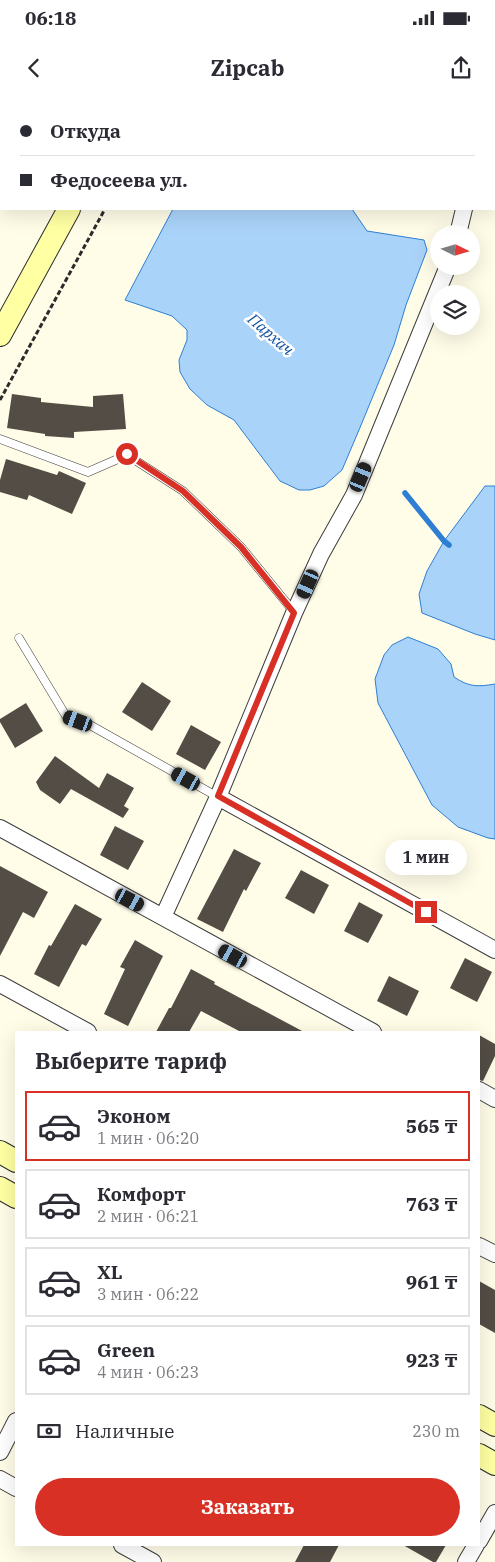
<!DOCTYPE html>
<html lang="ru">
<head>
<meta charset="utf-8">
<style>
  body { margin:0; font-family:"IBM Plex Serif",serif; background:#f7f7f7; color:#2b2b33; height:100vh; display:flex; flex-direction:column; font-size:19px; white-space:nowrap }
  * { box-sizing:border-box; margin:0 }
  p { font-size:16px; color:#7c7c81 }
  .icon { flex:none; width:28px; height:28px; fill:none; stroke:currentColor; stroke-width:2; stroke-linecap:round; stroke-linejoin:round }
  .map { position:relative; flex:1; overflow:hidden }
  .side { position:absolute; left:15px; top:931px; width:465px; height:515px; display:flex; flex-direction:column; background:#fff; border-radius:0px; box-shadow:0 5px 20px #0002 }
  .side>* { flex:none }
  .top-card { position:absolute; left:0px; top:0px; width:495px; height:110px; box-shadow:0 5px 20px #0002; display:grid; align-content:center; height:110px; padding:0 20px; background:#fff }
  .needle { width:32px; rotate:95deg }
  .tools { position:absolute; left:430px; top:125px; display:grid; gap:10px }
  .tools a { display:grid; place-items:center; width:50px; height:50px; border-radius:50%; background:#fff; box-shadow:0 5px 20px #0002; font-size:25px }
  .end { position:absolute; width:22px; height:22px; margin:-11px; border:6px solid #d93025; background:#fff; box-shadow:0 0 0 2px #fff }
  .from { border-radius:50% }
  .bubble { position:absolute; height:35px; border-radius:18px; background:#fff; box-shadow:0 5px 20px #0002; font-size:16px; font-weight:700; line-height:35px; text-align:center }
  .car { position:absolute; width:15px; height:30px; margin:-15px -8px; border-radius:6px; box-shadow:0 0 4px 1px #0007; background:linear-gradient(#222 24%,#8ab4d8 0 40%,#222 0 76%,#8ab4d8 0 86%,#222 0) }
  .top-card b { display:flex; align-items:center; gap:18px; height:48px; font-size:19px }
  .top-card b+b { border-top:1px solid #e1e1e2 }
  .top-card i { width:12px; height:12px; background:#2b2b33 }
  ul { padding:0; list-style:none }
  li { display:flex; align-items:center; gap:15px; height:70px; margin:0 10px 8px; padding:0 10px; border:2px solid #e1e1e2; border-radius:0px }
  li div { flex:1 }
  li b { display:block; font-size:19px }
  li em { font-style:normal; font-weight:700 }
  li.on { border-color:#d93025 }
  li>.icon { width:45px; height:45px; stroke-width:1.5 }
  h2 { padding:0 20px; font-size:22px; line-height:60px }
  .pay { display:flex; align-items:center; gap:12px; height:55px; padding:0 20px; font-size:19px }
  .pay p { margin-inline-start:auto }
  .cta { display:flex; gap:10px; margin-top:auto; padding:10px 20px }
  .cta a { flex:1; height:58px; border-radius:30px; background:#d93025; color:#fff; font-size:20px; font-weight:700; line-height:58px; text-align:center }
  .status { display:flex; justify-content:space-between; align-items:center; height:35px; padding:0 25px; background:#fff; direction:ltr }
  .status svg { height:14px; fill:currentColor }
  header { display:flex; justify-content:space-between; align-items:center; height:65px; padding:0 20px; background:#fff; font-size:22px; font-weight:700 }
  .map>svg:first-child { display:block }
  .water { fill:#aad3f9; stroke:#2e7fd3 }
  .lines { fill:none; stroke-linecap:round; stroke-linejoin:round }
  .stream { stroke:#2e7fd3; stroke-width:5.5 }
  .building { fill:#534d46 }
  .lane-casing { stroke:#3d3d3d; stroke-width:9 }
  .street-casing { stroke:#3d3d3d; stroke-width:18 }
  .secondary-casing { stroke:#2c2c2c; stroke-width:24 }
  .path { stroke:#2c2c2c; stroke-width:3; stroke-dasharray:5 2.5; stroke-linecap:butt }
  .lane { stroke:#fff; stroke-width:8 }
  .street { stroke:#fff; stroke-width:16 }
  .secondary { stroke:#ffffa3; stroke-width:22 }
  .route { stroke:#d93025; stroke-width:6 }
  .labels { text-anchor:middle; stroke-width:5; stroke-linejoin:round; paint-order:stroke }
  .water-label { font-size:16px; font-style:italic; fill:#1051a0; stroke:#fff }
</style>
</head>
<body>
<div class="status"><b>06:18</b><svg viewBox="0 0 49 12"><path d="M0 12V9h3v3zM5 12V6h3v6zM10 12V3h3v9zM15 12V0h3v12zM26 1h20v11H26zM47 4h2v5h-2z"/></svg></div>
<header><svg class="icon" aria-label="back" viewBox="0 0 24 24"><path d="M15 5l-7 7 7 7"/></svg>Zipcab<svg class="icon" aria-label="share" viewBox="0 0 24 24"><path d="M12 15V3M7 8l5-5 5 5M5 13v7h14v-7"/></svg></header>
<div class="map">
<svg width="495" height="1462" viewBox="0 0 495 1462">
  <rect width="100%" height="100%" fill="#fffde8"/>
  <!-- water -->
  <path class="water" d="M173,109H352L367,131L424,140L427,150L406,205L394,245L359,330L342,370L324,386L310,390H299L280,381L234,320L207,305L190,289L180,272L179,260L187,240V230L172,216L125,200Z
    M485,386H495V540L475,534L422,513L419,494L427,471L444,441Z
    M408,537L438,549L451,564L454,577C469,587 477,587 495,584V739L488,738L458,727L432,705L378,603L375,579L384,555L392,545Z"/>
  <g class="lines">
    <!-- stream -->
    <path class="stream" d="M405,393L444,441L449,445"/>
  </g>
  <!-- building -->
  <path class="building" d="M12,294L41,298V302L93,307V296L123,294L126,329L74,332V338L45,336V334L7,328Z
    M6,359L57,375L59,371L86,383L72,414L29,395L27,400L0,392V380Z
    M142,582L171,601L152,631L122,612Z
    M26,603L43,631L15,648L0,622V619Z
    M191,625L221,642L205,670L176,654Z
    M55,656L99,688L107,673L134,688L124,706L129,709L123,718L71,689L60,704L40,690L36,682Z
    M115,726L144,741L128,770L100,755Z
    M234,749L261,763L246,791L244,789L223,832L197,819Z
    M0,766L48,792L34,818L23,812L0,856Z
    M301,770L329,785L314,814L285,798Z
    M359,802L383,815L368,843L344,831Z
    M75,804L102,819L86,846L82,844L59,887L34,874L49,845L51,846Z
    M135,840L163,856L128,926L104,914L125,869L120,867Z
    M465,858L492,872L477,902L450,888Z
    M191,869L215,882L214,884L304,932H241L201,911L189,932H156L169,908H171Z
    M389,876L419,891L407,916L377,901Z
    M479,935L495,944V956L483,981L479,980Z
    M479,1181L495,1190V1233L479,1224Z
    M304,1445H339L330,1462H295Z
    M403,1445H446L436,1462H433Z"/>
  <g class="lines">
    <!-- lane casing -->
    <g class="lane-casing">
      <path id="lane" d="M494,7L495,8
        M0,339L88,372L127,355L183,391L241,447L294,512
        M19,538L66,616L90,625L218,697"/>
    </g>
    <!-- street casing -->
    <g class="street-casing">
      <path id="street" d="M485,0L486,1
        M458,134L464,109
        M448,166L354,395L321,454L294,513L218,697L495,850
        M0,728L373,932
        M163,817L218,697
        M0,884L88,932
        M479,990L495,999
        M479,1146L495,1154
        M0,1352L16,1321
        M0,1379L16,1388
        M479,1441L495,1413
        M122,1445L153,1462
        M466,1462L476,1445"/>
    </g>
    <!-- secondary casing -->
    <g class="secondary-casing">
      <path id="secondary" d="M128,1V0
        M0,235L69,109
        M0,1052L16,1061
        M0,1088L16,1097
        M479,1316L495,1325
        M479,1355L495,1364"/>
    </g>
    <!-- path -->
    <path class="path" d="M165,1L166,0
      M0,300L105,109"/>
    <!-- lane -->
    <use href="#lane" class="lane"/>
    <!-- street -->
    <use href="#street" class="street"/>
    <!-- secondary -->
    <use href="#secondary" class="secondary"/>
  </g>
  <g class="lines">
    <!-- route -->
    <path class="route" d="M127,354L183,391L241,447L294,513L218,696L426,812"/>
  </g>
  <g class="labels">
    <!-- water labels -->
    <g class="water-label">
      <text transform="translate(271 234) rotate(41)" y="6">Пархач</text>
    </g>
  </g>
</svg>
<div class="tools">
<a><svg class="needle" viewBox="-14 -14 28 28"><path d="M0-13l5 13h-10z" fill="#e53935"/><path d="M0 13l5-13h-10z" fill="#7c7c81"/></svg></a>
<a><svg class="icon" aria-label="layers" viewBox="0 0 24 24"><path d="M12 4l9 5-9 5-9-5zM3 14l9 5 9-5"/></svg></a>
</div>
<i class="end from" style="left:127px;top:354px"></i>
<i class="end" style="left:426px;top:812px"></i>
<div class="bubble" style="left:385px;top:740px;width:82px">1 мин</div>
<i class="car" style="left:361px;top:377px;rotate:23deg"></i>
<i class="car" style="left:308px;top:484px;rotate:204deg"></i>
<i class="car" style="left:78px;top:621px;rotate:291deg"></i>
<i class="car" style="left:186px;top:679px;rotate:299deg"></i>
<i class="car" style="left:130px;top:800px;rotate:118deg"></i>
<i class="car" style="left:233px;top:856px;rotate:299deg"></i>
<div class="top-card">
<b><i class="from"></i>Откуда</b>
<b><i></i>Федосеева ул.</b>
</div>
<section class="side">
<h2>Выберите тариф</h2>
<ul>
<li class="on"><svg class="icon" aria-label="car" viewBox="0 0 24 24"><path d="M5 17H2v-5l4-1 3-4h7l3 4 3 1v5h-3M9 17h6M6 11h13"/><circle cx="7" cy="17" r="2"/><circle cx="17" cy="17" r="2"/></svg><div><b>Эконом</b><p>1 мин · 06:20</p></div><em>565 ₸</em></li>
<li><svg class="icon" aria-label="car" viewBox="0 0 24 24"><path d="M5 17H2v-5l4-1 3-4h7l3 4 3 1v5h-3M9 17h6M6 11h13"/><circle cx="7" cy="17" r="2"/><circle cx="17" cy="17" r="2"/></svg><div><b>Комфорт</b><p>2 мин · 06:21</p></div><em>763 ₸</em></li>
<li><svg class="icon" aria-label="car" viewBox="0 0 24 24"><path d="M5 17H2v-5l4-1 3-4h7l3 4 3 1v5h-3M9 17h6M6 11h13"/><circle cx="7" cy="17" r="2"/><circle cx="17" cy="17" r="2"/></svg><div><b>XL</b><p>3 мин · 06:22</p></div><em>961 ₸</em></li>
<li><svg class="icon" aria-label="car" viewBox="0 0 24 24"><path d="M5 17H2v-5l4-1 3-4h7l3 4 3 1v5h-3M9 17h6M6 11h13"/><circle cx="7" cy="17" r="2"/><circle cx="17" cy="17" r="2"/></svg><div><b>Green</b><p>4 мин · 06:23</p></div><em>923 ₸</em></li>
</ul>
<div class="pay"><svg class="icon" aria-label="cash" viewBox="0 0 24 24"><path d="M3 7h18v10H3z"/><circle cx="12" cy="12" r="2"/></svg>Наличные<p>230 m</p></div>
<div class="cta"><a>Заказать</a></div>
</section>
</div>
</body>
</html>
